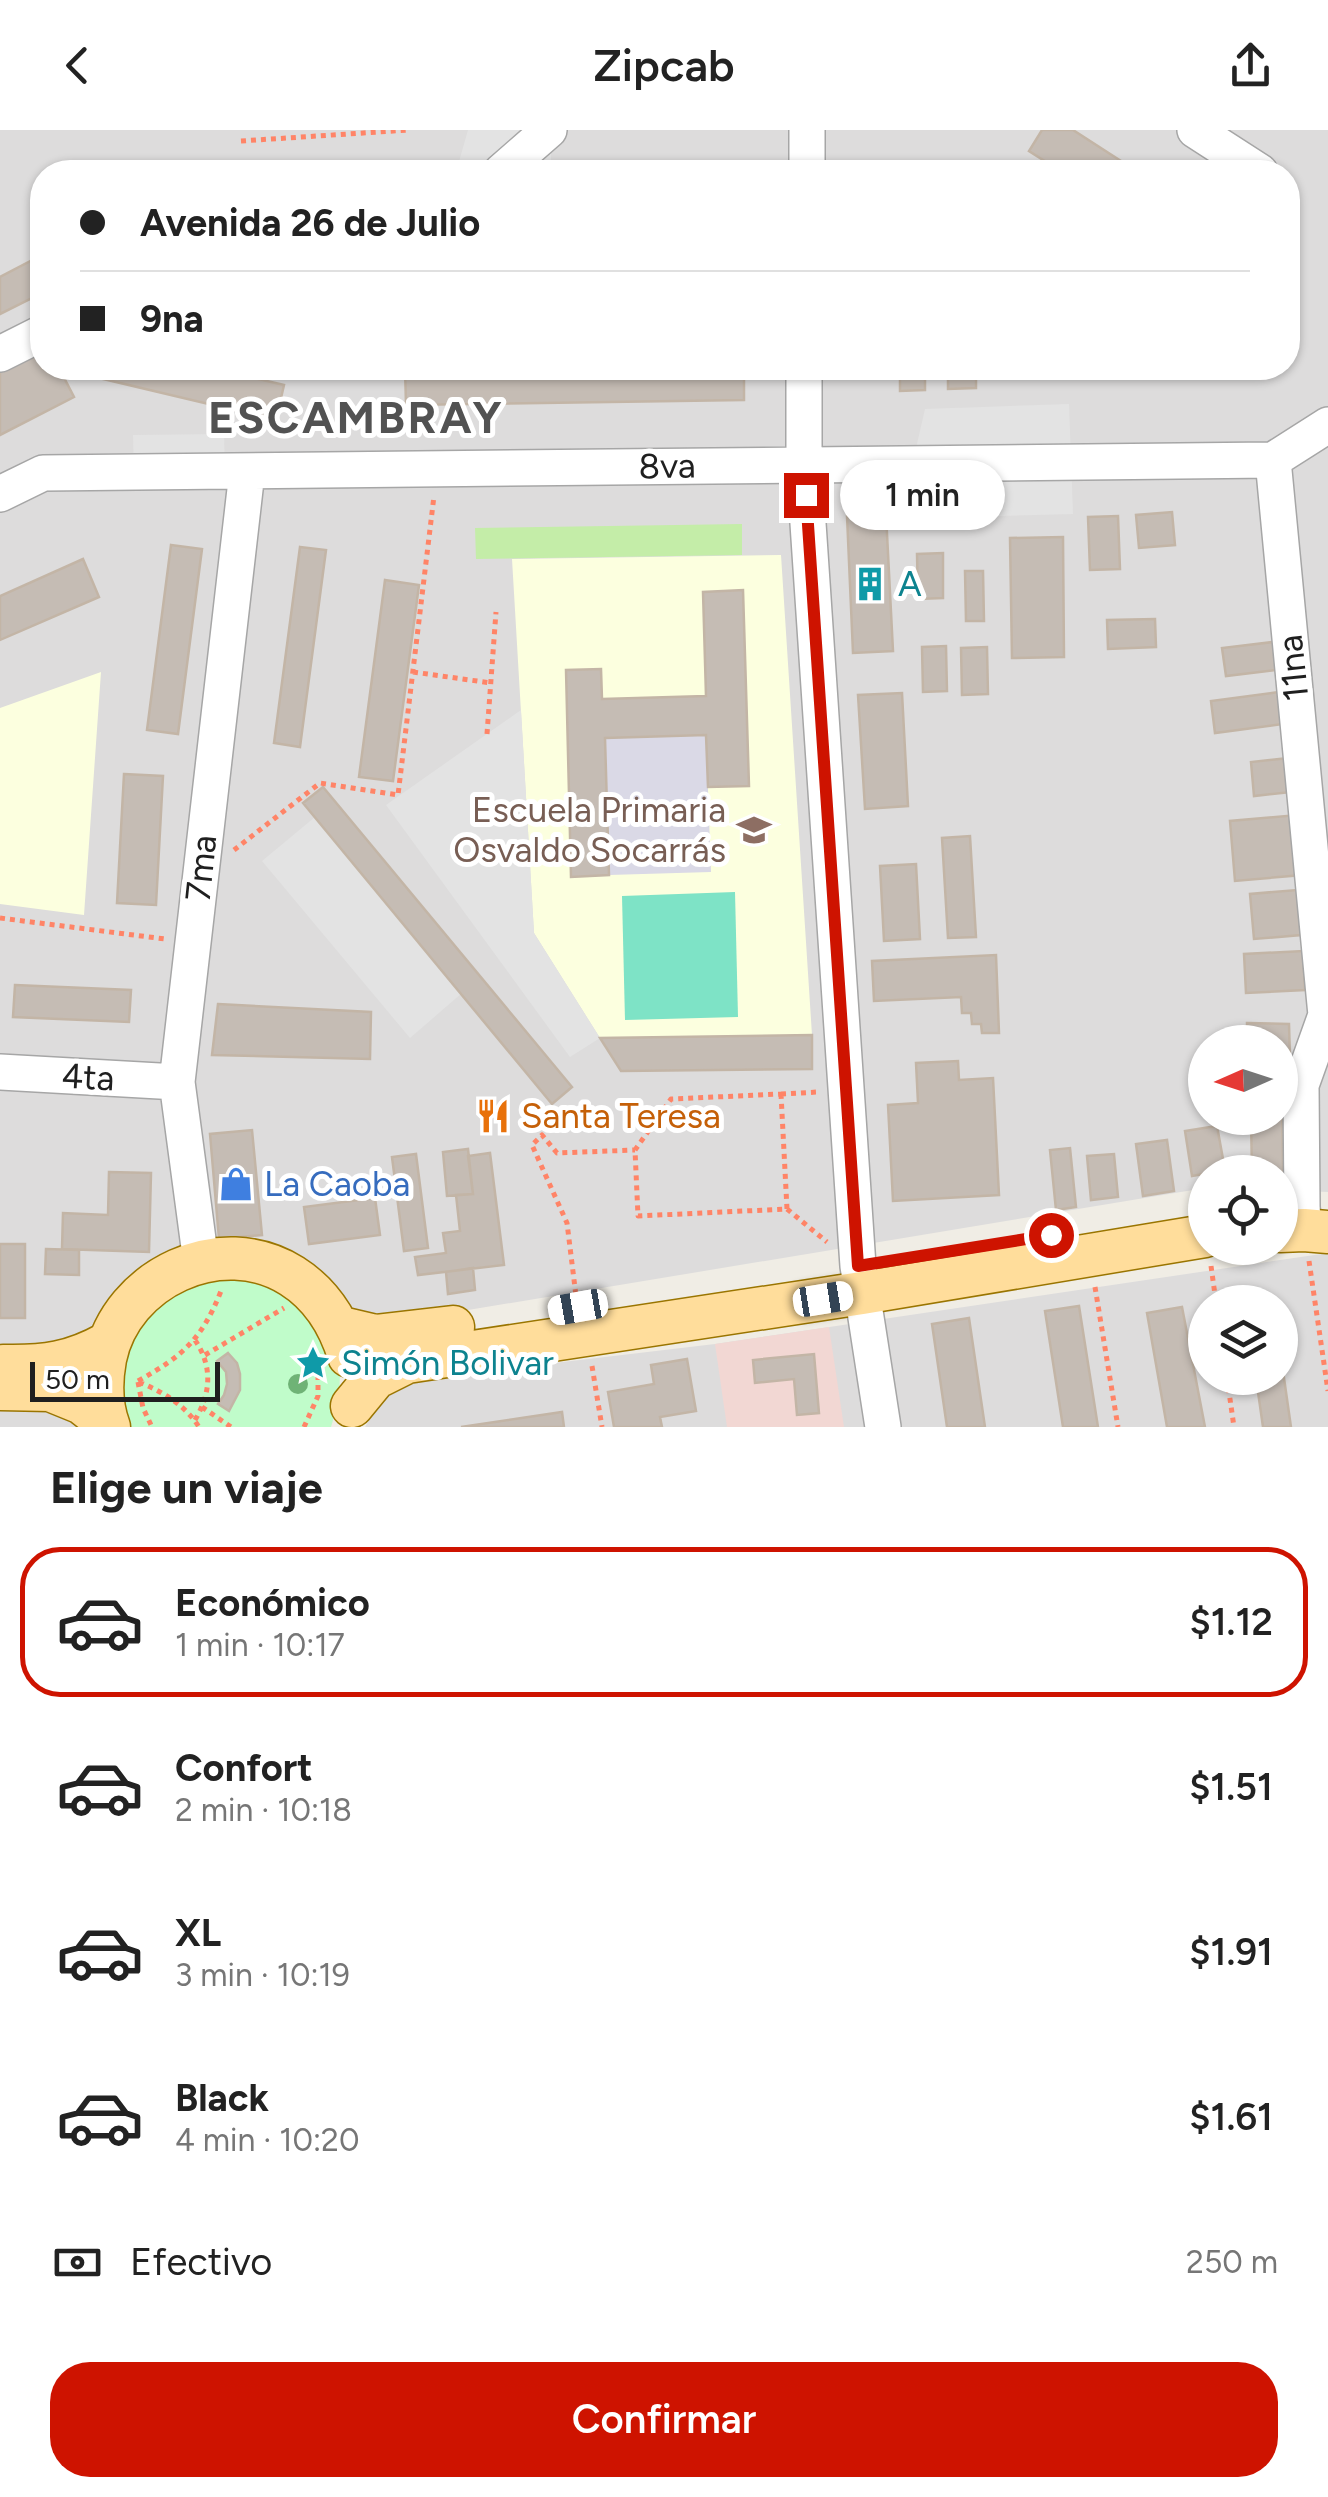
<!DOCTYPE html>
<html lang="es">
<head>
<meta charset="utf-8">
<style>
  body { margin:0; font-family:Figtree,sans-serif; background:#f6f6f6; color:#222; height:100vh; display:flex; flex-direction:column; font-size:38px; white-space:nowrap }
  * { box-sizing:border-box; margin:0 }
  p { font-size:32px; color:#767676 }
  .icon { flex:none; width:55px; height:55px; fill:none; stroke:currentColor; stroke-width:2; stroke-linecap:round; stroke-linejoin:round }
  .map { position:relative; height:1297px; overflow:hidden }
  .panel { display:flex; flex-direction:column; background:#fff; flex:1 }
  .panel>* { flex:none }
  .hud { position:absolute; left:30px; top:30px; width:1270px; height:220px; border-radius:40px; box-shadow:0 2px 8px #0004; display:grid; align-content:center; height:220px; padding:0 50px; background:#fff }
  .needle { width:65px; rotate:267deg }
  .fabs { position:absolute; left:1188px; top:895px; display:grid; gap:20px }
  .fabs a { display:grid; place-items:center; width:110px; height:110px; border-radius:50%; background:#fff; box-shadow:0 2px 8px #0004; font-size:50px }
  .scale { position:absolute; left:30px; bottom:25px; width:190px; box-sizing:border-box; padding-left:10px; border:5px solid #1f1f1f; border-top:0; font-size:28px; line-height:35px; white-space:nowrap; color:#1f1f1f; -webkit-text-stroke:8px #fff; paint-order:stroke }
  .end { position:absolute; width:45px; height:45px; margin:-22px; border:12px solid #ce1300; background:#fff; box-shadow:0 0 0 5px #fff }
  .from { border-radius:50% }
  .bubble { position:absolute; height:70px; border-radius:35px; background:#fff; box-shadow:0 2px 8px #0004; font-size:32px; font-weight:600; line-height:70px; text-align:center }
  .car { position:absolute; width:30px; height:60px; margin:-30px -15px; border-radius:12px; box-shadow:0 0 8px 2px #0007; background:linear-gradient(#fff 24%,#345 0 40%,#fff 0 76%,#345 0 86%,#fff 0) }
  .hud b { display:flex; align-items:center; gap:35px; height:95px; font-size:38px }
  .hud b+b { border-top:2px solid #e0e0e0 }
  .hud i { width:25px; height:25px; background:#222 }
  ul { padding:0; list-style:none }
  li { display:flex; align-items:center; gap:30px; height:150px; margin:0 20px 15px; padding:0 30px; border:5px solid transparent; border-radius:40px }
  li div { flex:1 }
  li b { display:block; font-size:38px }
  li em { font-style:normal; font-weight:600 }
  li.active { border-color:#ce1300 }
  li>.icon { width:90px; height:90px; stroke-width:1.5 }
  h2 { padding:0 50px; font-size:45px; line-height:120px }
  .pay { display:flex; align-items:center; gap:25px; height:110px; padding:0 50px; font-size:38px }
  .pay p { margin-inline-start:auto }
  .cta { display:flex; gap:20px; margin-top:auto; padding:20px 50px }
  .cta a { flex:1; height:115px; border-radius:40px; background:#ce1300; color:#fff; font-size:40px; font-weight:600; line-height:115px; text-align:center }
  header { display:flex; justify-content:space-between; align-items:center; height:130px; padding:0 50px; background:#fff; font-size:45px; font-weight:600 }
  .map>svg:first-child { display:block }
  .residential { fill:#dddcdc; fill-rule:evenodd }
  .commercial { fill:#f2d7d3 }
  .education { fill:#fcffdf }
  .grass { fill:#c4eda8 }
  .park { fill:#c0fcca }
  .pitch { fill:#7ee3c6 }
  .parking { fill:#e3e3e3 }
  .plaza { fill:#dad9e6 }
  .building { fill:#c5bcb4; stroke:#c3b5a6; stroke-width:2.5 }
  .lines { fill:none; stroke-linecap:round; stroke-linejoin:round }
  .minor-casing { stroke:#a6a6a6; stroke-width:38 }
  .major-casing { stroke:#9a7500; stroke-width:45 }
  .path { stroke:#ff8467; stroke-width:5; stroke-dasharray:5 5; stroke-linecap:butt }
  .minor { stroke:#fff; stroke-width:35 }
  .major { stroke:#ffdd9b; stroke-width:42 }
  .tree { fill:#6fb376 }
  .route { stroke:#ce1300; stroke-width:12 }
  .labels { text-anchor:middle; stroke-width:10; stroke-linejoin:round; paint-order:stroke }
  .street-label { font-size:35px; fill:#1f1f1f; stroke:#fff }
  .culture-label { font-size:35px; fill:#0d838f; stroke:#fff; text-anchor:start }
  .education-label { font-size:35px; fill:#785e54; stroke:#fff; text-anchor:end }
  .food-label { font-size:35px; fill:#c56008; stroke:#fff; text-anchor:start }
  .shop-label { font-size:35px; fill:#366cbe; stroke:#fff; text-anchor:start }
  .district-label { font-size:45px; font-weight:bold; letter-spacing:2.5px; fill:#525252; stroke:#fff }
</style>
</head>
<body>
<header><svg class="icon" aria-label="back" viewBox="0 0 24 24"><path d="M15 5l-7 7 7 7"/></svg>Zipcab<svg class="icon" aria-label="share" viewBox="0 0 24 24"><path d="M12 15V3M7 8l5-5 5 5M5 13v7h14v-7"/></svg></header>
<div class="map">
<svg width="1328" height="1297" viewBox="0 0 1328 1297">
  <rect width="100%" height="100%" fill="#f0ede5"/>
  <!-- residential -->
  <path class="residential" d="M0,0H1328V1062L1280,1060V1042H1205V1058L390,1193L90,1206L68,1216L0,1219ZM42,42H1288V238H42ZM1205,912H1280V988H1205Z
    M1328,1123V1297H365L386,1263L412,1250L715,1214ZM1205,1172H1280V1248H1205Z
    M0,1272L49,1278L86,1297H0Z"/>
  <!-- commercial -->
  <path class="commercial" d="M829,1197L844,1297H727L715,1214Z"/>
  <!-- education -->
  <path class="education" d="M781,425L812,905L600,908L534,803L512,429Z
    M101,542L84,785L0,774V578Z"/>
  <!-- grass -->
  <path class="grass" d="M742,394V425L476,429L475,398Z"/>
  <!-- park -->
  <path class="park" d="M233,1138L306,1171L340,1243L339,1270L331,1297H121L111,1251L142,1174Z"/>
  <!-- pitch -->
  <path class="pitch" d="M735,762L738,887L625,890L622,766Z"/>
  <!-- parking -->
  <path class="parking" d="M468,0H551V42H456Z
    M1069,274L1073,384L966,387L916,318L925,279Z
    M224,304L225,342L134,343L133,305Z
    M521,580L534,803L600,908L570,927L386,675Z
    M315,687L462,863L410,908L262,731Z"/>
  <!-- plaza -->
  <path class="plaza" d="M706,605L711,742L609,745L605,608Z"/>
  <!-- building -->
  <path class="building" d="M1042,0H1073L1138,42H1062L1029,21Z
    M446,32V42H252V34Z
    M42,125V163L0,184V147Z
    M42,219V238H59L74,267L0,305V241Z
    M98,238H211L284,255L276,290L95,247Z
    M405,238H744V270L406,275Z
    M886,238H994L995,244H976V258L948,259V247H925V260L900,261V248Z
    M1172,382L1175,415L1139,418L1136,385Z
    M886,384L893,521L853,523L847,386Z
    M1118,386L1120,439L1090,440L1088,387Z
    M1063,407L1064,527L1012,528L1010,408Z
    M171,415L202,419L178,604L147,600Z
    M300,417L326,420L300,617L274,613Z
    M943,423V468L918,469L917,424Z
    M83,429L99,467L0,510V466Z
    M965,441H983L984,491H966Z
    M385,450L419,455L393,651L359,647Z
    M743,460L749,656L708,657L706,605L605,608L609,745L571,747L566,540L601,539L602,569L706,566L703,462Z
    M1155,489L1156,517L1108,519L1107,490Z
    M1273,512L1276,540L1226,546L1222,518Z
    M946,516L947,561L923,562L922,517Z
    M987,517L988,564L962,565L961,518Z
    M1279,562L1283,594L1215,603L1211,571Z
    M902,563L908,676L865,679L858,565Z
    M1289,628L1292,662L1254,666L1251,632Z
    M124,644L163,646L156,775L117,773Z
    M323,657L572,957L552,974L303,673Z
    M1297,685L1302,745L1235,751L1230,691Z
    M970,706L976,807L948,808L942,708Z
    M916,734L920,809L884,811L880,736Z
    M1297,760L1301,805L1254,809L1250,764Z
    M1303,821L1305,860L1246,863L1244,824Z
    M996,825L999,903H982L981,894H972L971,883H962L961,867L874,871L872,831Z
    M15,855L131,860L129,892L13,887Z
    M218,874L371,882L370,929L212,925Z
    M1247,893L1289,894L1290,927H1280V912H1247Z
    M812,905V939L621,941L600,908Z
    M958,931L959,950L993,948L999,1065L893,1071L888,975L918,973L916,933Z
    M1280,972H1282L1283,1042H1252L1251,988H1280Z
    M1217,996L1225,1040L1192,1046L1185,1001Z
    M252,1000L262,1105L219,1109L210,1004Z
    M1167,1010L1174,1061L1143,1066L1136,1014Z
    M1070,1018L1076,1077L1056,1080L1050,1020Z
    M468,1019L473,1064L447,1066L443,1022Z
    M490,1023L504,1135L418,1145L415,1127L446,1123L443,1103L460,1101L456,1065L473,1064L468,1026Z
    M416,1024L428,1118L404,1121L392,1027Z
    M1114,1024L1118,1067L1091,1070L1087,1026Z
    M109,1042L151,1043L149,1122L62,1119L63,1083L108,1085Z
    M375,1068L380,1105L309,1114L304,1077Z
    M0,1114H25V1188H0Z
    M46,1119L79,1120V1145L45,1144Z
    M473,1138L475,1160L448,1164L446,1142Z
    M1079,1176L1098,1297H1063L1045,1181Z
    M1182,1177L1205,1297H1167L1147,1183Z
    M969,1188L985,1297H947L932,1194Z
    M1280,1220L1291,1297H1263L1256,1248H1280Z
    M228,1223L237,1233L240,1244V1260L229,1281L218,1274L224,1265L227,1254L226,1242L217,1231Z
    M814,1224L819,1283L797,1285L794,1249L755,1253L753,1230Z
    M687,1229L696,1281L660,1287L662,1297H614L608,1262L654,1254L651,1235Z
    M562,1282L564,1297H461Z"/>
  <g class="lines">
    <!-- minor casing -->
    <g class="minor-casing">
      <path id="minor" d="M1195,0L1260,42
        M501,42L549,0
        M807,42V0
        M0,224L42,203
        M804,238V334L858,1136L883,1297
        M1273,330L1326,885L1301,955L1302,1077L1304,1100
        M0,364L43,343L1273,330L1328,295
        M0,942L177,952
        M201,1132L177,952L247,342"/>
    </g>
    <!-- major casing -->
    <g class="major-casing">
      <path id="major" d="M1280,1101L1304,1100L1328,1102
        M341,1198L375,1206L453,1197
        M3,1236C45,1237 72,1233 108,1213
        M0,1259L50,1260L82,1273L106,1292
        M352,1276L375,1248L407,1232L862,1163L1205,1106
        M109,1297C101,1276 101,1251 105,1229C121,1148 221,1101 292,1146C322,1165 339,1193 349,1226"/>
    </g>
    <!-- path -->
    <path class="path" d="M241,11L409,0
      M413,542L491,553
      M487,604L496,482
      M234,720L320,653L398,665L434,366
      M0,788L165,809
      M781,964L787,1079L638,1086L635,1020L671,969Z
      M781,964L818,962
      M787,1079L827,1112
      M1309,1131L1328,1261
      M1211,1136L1216,1172
      M1095,1157L1118,1297
      M577,1174L567,1093L532,1015L542,1005L557,1023L635,1020
      M205,1225L284,1178
      M592,1236L602,1297
      M1227,1248L1234,1297
      M138,1251C183,1226 202,1209 221,1161
      M138,1252L143,1278L152,1297
      M139,1252C163,1262 185,1275 199,1297
      M202,1277L231,1297
      M195,1290C211,1263 213,1237 195,1210
      M304,1297L318,1266V1238"/>
    <!-- minor -->
    <use href="#minor" class="minor"/>
    <!-- major -->
    <use href="#major" class="major"/>
  </g>
  <!-- trees -->
  <circle class="tree" cx="298" cy="1254" r="10"/>
  <g class="lines">
    <!-- route -->
    <path class="route" d="M806,365L858,1136L1051,1105"/>
  </g>
  <!-- icons -->
  <defs>
    <g id="building-bare" transform="scale(2.7)"><path d="M-4-6H4V6H1V3H-1V6H-4ZM-2.5-4.3h1.7v1.8h-1.7ZM.8-4.3h1.7v1.8H.8ZM-2.5-1h1.7V.8h-1.7ZM.8-1h1.7V.8H.8Z" fill="#0f9aa8" stroke="#fff" stroke-width="2.5" paint-order="stroke"/></g>
    <g id="school-bare" transform="scale(2.7)"><path d="M0-5L7-2L0 1L-7-2ZM-4 1L0 2.5L4 1V4Q0 6-4 4Z" fill="#8d6e63" stroke="#fff" stroke-width="2.5" paint-order="stroke"/></g>
    <g id="restaurant-bare" transform="scale(2.7)"><path d="M-5-6h1v4h1v-4h1v4h1v-4h1v5L-1.5 .5V6h-2V.5L-5-1ZM5-6V6H3V1.5H1.5Q1.5-4 5-6Z" fill="#e8710a" stroke="#fff" stroke-width="2.5" paint-order="stroke"/></g>
    <g id="shop-bare" transform="scale(2.7)"><path d="M-5-2.5h2.3a2.7 3.5 0 0 1 5.4 0H5L5.5 6h-11ZM-1.5-2.5h3a1.5 2.3 0 0 0-3 0Z" fill="#3f7fe0" stroke="#fff" stroke-width="2.5" paint-order="stroke"/></g>
    <g id="sight-bare" transform="scale(2.7)"><path d="M0-6L1.8-2.2L6-1.7L2.9 1.2L3.7 5.4L0 3.3L-3.7 5.4L-2.9 1.2L-6-1.7L-1.8-2.2Z" fill="#0f9aa8" stroke="#fff" stroke-width="2.5" paint-order="stroke"/></g>
  </defs>
  <g fill-rule="evenodd">
    <use href="#building-bare" x="870" y="454"/>
    <use href="#school-bare" x="754" y="700"/>
    <use href="#restaurant-bare" x="493" y="986"/>
    <use href="#shop-bare" x="236" y="1054"/>
    <use href="#sight-bare" x="313" y="1233"/>
  </g>
  <g class="labels">
    <!-- street labels -->
    <g class="street-label">
      <text transform="translate(667 336) rotate(-1)" y="12">8va</text>
      <text transform="translate(1293 538) rotate(-96)" y="12">11na</text>
      <text transform="translate(201 738) rotate(-84)" y="12">7ma</text>
      <text transform="translate(88 947) rotate(3)" y="12">4ta</text>
    </g>
    <!-- culture labels -->
    <g class="culture-label">
      <text x="898" y="466">A</text>
      <text x="341" y="1245">Simón Bolivar</text>
    </g>
    <!-- education labels -->
    <g class="education-label">
      <text x="726" y="692">Escuela Primaria<tspan x="726" dy="40">Osvaldo Socarrás</tspan></text>
    </g>
    <!-- food labels -->
    <g class="food-label">
      <text x="521" y="998">Santa Teresa</text>
    </g>
    <!-- shop labels -->
    <g class="shop-label">
      <text x="264" y="1066">La Caoba</text>
    </g>
    <!-- district labels -->
    <g class="district-label">
      <text x="356" y="303">ESCAMBRAY</text>
    </g>
  </g>
</svg>
<div class="fabs">
<a><svg class="needle" viewBox="-14 -14 28 28"><path d="M0-13l5 13h-10z" fill="#e53935"/><path d="M0 13l5-13h-10z" fill="#767676"/></svg></a>
<a><svg class="icon" aria-label="locate" viewBox="0 0 24 24"><circle cx="12" cy="12" r="6"/><path d="M12 2v4M12 18v4M2 12h4M18 12h4"/></svg></a>
<a><svg class="icon" aria-label="layers" viewBox="0 0 24 24"><path d="M12 4l9 5-9 5-9-5zM3 14l9 5 9-5"/></svg></a>
</div>
<div class="scale">50 m</div>
<i class="end from" style="left:1051px;top:1105px"></i>
<i class="end" style="left:806px;top:365px"></i>
<div class="bubble" style="left:840px;top:330px;width:165px">1 min</div>
<i class="car" style="left:823px;top:1169px;rotate:81deg"></i>
<i class="car" style="left:578px;top:1177px;rotate:260deg"></i>
<div class="hud">
<b><i class="from"></i>Avenida 26 de Julio</b>
<b><i></i>9na</b>
</div>
</div>
<section class="panel">
<h2>Elige un viaje</h2>
<ul>
<li class="active"><svg class="icon" aria-label="car" viewBox="0 0 24 24"><path d="M5 17H2v-5l4-1 3-4h7l3 4 3 1v5h-3M9 17h6M6 11h13"/><circle cx="7" cy="17" r="2"/><circle cx="17" cy="17" r="2"/></svg><div><b>Económico</b><p>1 min · 10:17</p></div><em>$1.12</em></li>
<li><svg class="icon" aria-label="car" viewBox="0 0 24 24"><path d="M5 17H2v-5l4-1 3-4h7l3 4 3 1v5h-3M9 17h6M6 11h13"/><circle cx="7" cy="17" r="2"/><circle cx="17" cy="17" r="2"/></svg><div><b>Confort</b><p>2 min · 10:18</p></div><em>$1.51</em></li>
<li><svg class="icon" aria-label="car" viewBox="0 0 24 24"><path d="M5 17H2v-5l4-1 3-4h7l3 4 3 1v5h-3M9 17h6M6 11h13"/><circle cx="7" cy="17" r="2"/><circle cx="17" cy="17" r="2"/></svg><div><b>XL</b><p>3 min · 10:19</p></div><em>$1.91</em></li>
<li><svg class="icon" aria-label="car" viewBox="0 0 24 24"><path d="M5 17H2v-5l4-1 3-4h7l3 4 3 1v5h-3M9 17h6M6 11h13"/><circle cx="7" cy="17" r="2"/><circle cx="17" cy="17" r="2"/></svg><div><b>Black</b><p>4 min · 10:20</p></div><em>$1.61</em></li>
</ul>
<div class="pay"><svg class="icon" aria-label="cash" viewBox="0 0 24 24"><path d="M3 7h18v10H3z"/><circle cx="12" cy="12" r="2"/></svg>Efectivo<p>250 m</p></div>
<div class="cta"><a>Confirmar</a></div>
</section>
</body>
</html>
